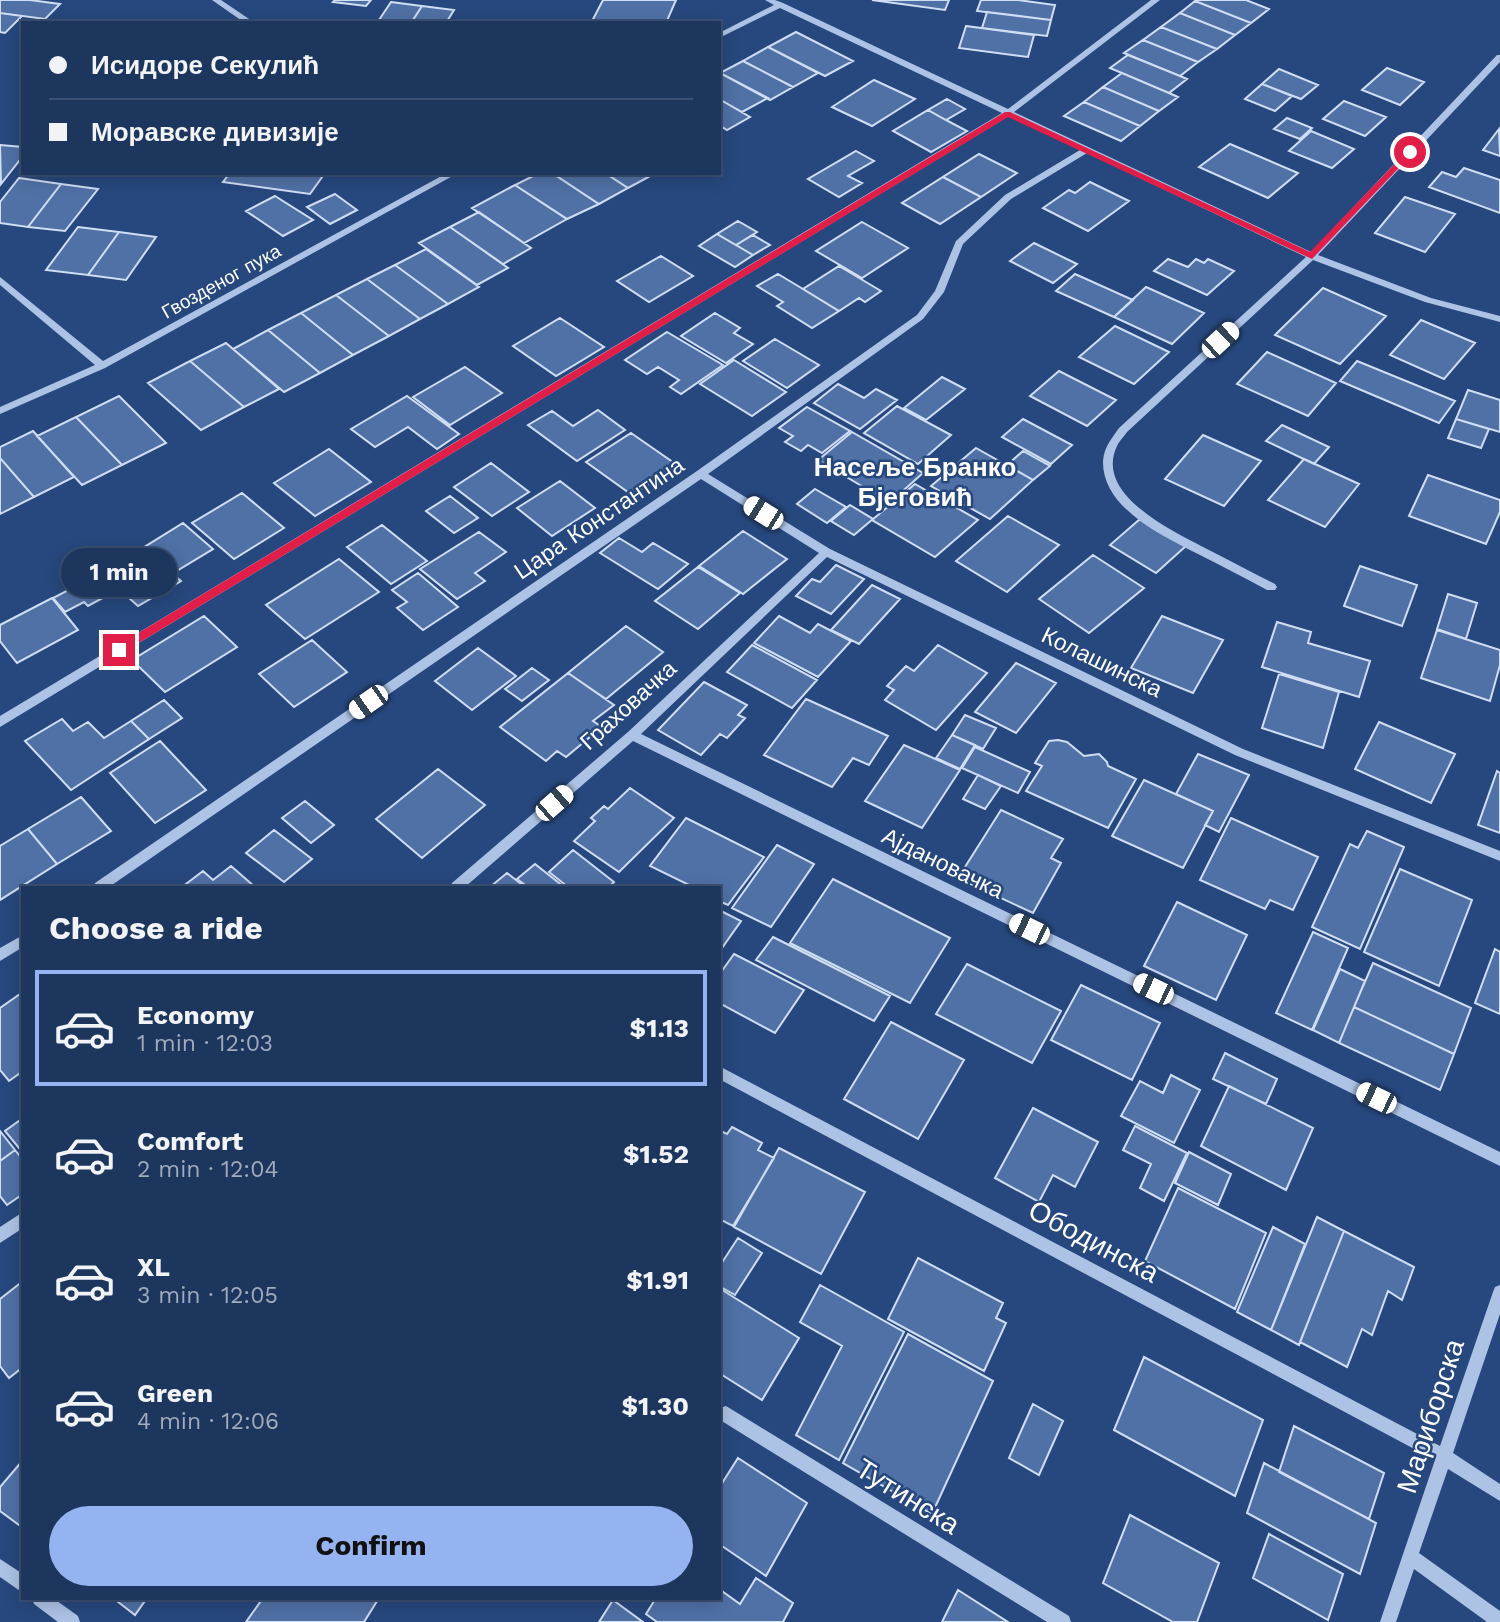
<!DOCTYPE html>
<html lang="en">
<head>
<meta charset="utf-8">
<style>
  body { margin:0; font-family:"Work Sans",sans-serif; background:#253e64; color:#f1f3f6; height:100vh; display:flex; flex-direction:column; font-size:26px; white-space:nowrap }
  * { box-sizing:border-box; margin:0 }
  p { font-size:23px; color:#a0abbc }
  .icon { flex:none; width:38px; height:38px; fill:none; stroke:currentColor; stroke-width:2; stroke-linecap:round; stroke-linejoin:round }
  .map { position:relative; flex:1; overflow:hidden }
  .panel { position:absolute; left:21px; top:886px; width:700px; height:714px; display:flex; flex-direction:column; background:#1d365e; border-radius:0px; box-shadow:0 4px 18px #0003,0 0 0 2px #3b5073 }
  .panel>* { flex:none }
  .hud { position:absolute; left:21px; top:21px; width:700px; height:154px; border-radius:0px; box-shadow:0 4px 18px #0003,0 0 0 2px #3b5073; display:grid; align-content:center; height:154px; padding:0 28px; background:#1d365e }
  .end { position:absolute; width:32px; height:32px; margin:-16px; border:9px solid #e11d48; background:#fff; box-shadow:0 0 0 4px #fff }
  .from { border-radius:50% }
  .bubble { position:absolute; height:49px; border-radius:24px; background:#1d365e; box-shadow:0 4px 18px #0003,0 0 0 2px #3b5073; font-size:23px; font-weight:700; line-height:49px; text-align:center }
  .car { position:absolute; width:21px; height:42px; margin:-21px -10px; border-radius:9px; box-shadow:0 0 5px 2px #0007; background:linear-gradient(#fff 24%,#345 0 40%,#fff 0 76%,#345 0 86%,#fff 0) }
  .hud b { display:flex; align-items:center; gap:24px; height:66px; font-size:26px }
  .hud b+b { border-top:2px solid #3b5073 }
  .hud i { width:18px; height:18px; background:#f1f3f6 }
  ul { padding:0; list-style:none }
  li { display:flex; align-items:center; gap:21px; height:116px; margin:0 14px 10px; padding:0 14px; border:4px solid transparent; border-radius:0px }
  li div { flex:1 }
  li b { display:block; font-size:26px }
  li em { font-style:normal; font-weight:700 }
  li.on { border-color:#95b2f1 }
  li>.icon { width:63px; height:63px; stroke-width:1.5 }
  h2 { padding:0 28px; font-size:32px; line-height:84px }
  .button { display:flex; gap:14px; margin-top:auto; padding:14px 28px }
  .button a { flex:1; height:80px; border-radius:42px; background:#95b2f1; color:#111; font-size:28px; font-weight:700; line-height:80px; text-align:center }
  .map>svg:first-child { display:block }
  .building { fill:#5071a6; stroke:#d0def4; stroke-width:2 }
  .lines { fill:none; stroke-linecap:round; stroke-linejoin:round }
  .minor { fill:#adc3e5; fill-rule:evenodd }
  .route { fill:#e11d48 }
  .labels { text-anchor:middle; stroke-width:5; stroke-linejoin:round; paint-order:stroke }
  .far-street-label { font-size:19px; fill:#fff; stroke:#27487e }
  .street-label { font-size:23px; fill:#fff; stroke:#27487e }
  .quarter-label { font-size:26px; font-weight:bold; fill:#fff; stroke:#27487e }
  .near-street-label { font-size:28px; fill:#fff; stroke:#27487e }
</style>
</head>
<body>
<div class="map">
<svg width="1500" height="1622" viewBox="0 0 1500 1622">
  <rect width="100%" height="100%" fill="#27487e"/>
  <!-- building -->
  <path class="building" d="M0,0H30L60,4L45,19L0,13Z
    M335,0H371L366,6L333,2Z
    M603,0H676L666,23H591Z
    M872,0H949L945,10Z
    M981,0H1018L1055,5L1051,20L977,11Z
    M1197,0H1246L1269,9L1251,23L1195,1Z
    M1195,1L1251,23L1235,35L1180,13Z
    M391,2L422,6L411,23H377Z
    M422,6L454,10L446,23H411Z
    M987,12L1051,20L1047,36L982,28Z
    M0,13L22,16L5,33L0,32Z
    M1180,13L1235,35L1217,49L1161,27Z
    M966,26L1034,35L1028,57L959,48Z
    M1161,27L1217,49L1198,62L1143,40Z
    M796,32L853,61L825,76L768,47Z
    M1143,40L1198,62L1180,76L1124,53Z
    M768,47L818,73L793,87L743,61Z
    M1128,55L1180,76L1187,79L1169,93L1110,68Z
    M743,61L793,87L770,100L720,73Z
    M1387,68L1424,82L1400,105L1362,90Z
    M1279,69L1318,85L1301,99L1262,84Z
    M719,72L720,73L768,98L742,112L719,99Z
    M1122,73L1169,93L1178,97L1159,111L1103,87Z
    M874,80L915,99L872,126L832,107Z
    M1262,84L1292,96L1275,111L1245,99Z
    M1103,87L1159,111L1140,126L1084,102Z
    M719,99L750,117L727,130L719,125Z
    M947,99L965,109L946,120L928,110Z
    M1344,101L1386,117L1365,136L1323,119Z
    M1084,102L1140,126L1121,141L1064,116Z
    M928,110L946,120L967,131L931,152L893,131Z
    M1287,118L1312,128L1300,139L1274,129Z
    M1499,129L1500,156L1483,150Z
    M1311,131L1354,149L1332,168L1289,151Z
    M1230,144L1298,173L1268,198L1199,167Z
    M0,145L23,147V156L1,184Z
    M856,151L874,161L848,176L862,183L839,197L808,179Z
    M979,154L1017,173L981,197L943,177Z
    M1464,168L1500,180V213L1429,187L1442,172L1456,177Z
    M230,173H325L310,194L223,182Z
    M539,173H552L599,204L567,219L515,185Z
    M552,173H605L628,188L599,204Z
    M605,173H652L654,174L628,188Z
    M943,177L981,197L940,224L902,203Z
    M19,178L61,184L28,227L0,223V202Z
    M1090,182L1129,201L1088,231L1043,208L1069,190L1075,193Z
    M61,184L98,189L65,231L28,227Z
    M515,185L567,219L524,243L472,208Z
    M335,194L357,210L330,224L307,207Z
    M275,196L313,220L283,236L246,211Z
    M1405,197L1455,214L1425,252L1375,233Z
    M479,212L531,248L503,264L450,227Z
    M738,221L757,232L736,245L717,234Z
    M862,222L908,248L862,278L816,251Z
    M78,227L119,232L88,275L46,270Z
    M450,227L508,268L477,285L419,243Z
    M119,232L156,237L126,280L88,275Z
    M717,234L736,245L753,255L735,267L699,246Z
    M753,235L770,245L753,255L736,245Z
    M1034,243L1077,264L1053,283L1010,261Z
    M426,249L479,287L448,304L395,265Z
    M661,256L693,276L649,302L617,281Z
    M1168,259L1188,267L1196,259L1204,263L1208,259L1234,271L1207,295L1154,271Z
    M395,265L448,304L420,319L367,279Z
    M839,266L881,291L865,302L859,298L839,311L803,289Z
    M778,274L803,289L839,311L812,328L777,306L783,302L757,286Z
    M1075,274L1133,300L1114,317L1056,291Z
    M367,279L420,319L389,336L336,295Z
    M1146,287L1204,313L1172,344L1114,317Z
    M1323,288L1386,316L1340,364L1275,335Z
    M336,295L389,336L353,355L301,313Z
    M301,313L353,355L320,373L268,330Z
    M715,313L740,328L734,333L753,344L726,363L681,336Z
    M560,318L604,347L556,376L513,346Z
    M1421,320L1475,343L1444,379L1390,355Z
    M1115,326L1169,352L1134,384L1079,357Z
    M268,330L320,373L284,392L233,349Z
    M667,332L723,365L681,394L670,387L679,380L658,367L647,374L625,360Z
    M775,339L819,365L787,388L743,361Z
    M226,343L233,349L279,389L244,407L190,361Z
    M1267,352L1336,383L1308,416L1237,384Z
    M734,360L786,392L752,416L700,384Z
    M190,361L244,407L201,430L148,383Z
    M1357,361L1455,401L1439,423L1340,381Z
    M465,367L502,393L450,425L413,397Z
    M1059,371L1116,400L1087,426L1030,396Z
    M942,377L965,389L926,420L904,408Z
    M838,384L864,398L876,389L897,400L860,429L814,403Z
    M1468,390L1500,400V432L1456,419Z
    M119,396L166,443L122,465L76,417Z
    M407,396L459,434L437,449L408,427L375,447L351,429Z
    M897,406L951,435L918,464L864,433Z
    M807,407L850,431L822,453L808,445L801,451L785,442L793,436L779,428Z
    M598,410L625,430L577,461L528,425L552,411L573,426Z
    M76,417L122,465L82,485L37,436Z
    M1023,419L1072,445L1051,464L1002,437Z
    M1456,419L1489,429L1481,448L1448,438Z
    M1282,425L1329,447L1314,464L1266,441Z
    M33,431L74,477L34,497L0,458V447Z
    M852,432L923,473L886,506L861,491L865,488L818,460Z
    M631,433L677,465L632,495L586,462Z
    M1203,435L1261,461L1224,506L1165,479Z
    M976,448L1033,480L990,519L931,486Z
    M329,449L371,482L315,516L274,483Z
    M1023,451L1050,466L1033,480L1007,465Z
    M0,458L34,497L0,514Z
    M1304,459L1359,484L1325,527L1268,500Z
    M491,463L529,492L492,516L454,487Z
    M1428,475L1500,500V512L1486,544L1409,516Z
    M560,481L595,508L552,536L517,508Z
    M915,484L978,520L935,557L872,520Z
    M815,489L846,507L827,523L797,504Z
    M242,493L284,528L234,559L192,523Z
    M450,496L478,518L454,533L426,511Z
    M850,505L873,519L854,535L831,521Z
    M1008,516L1059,545L1007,592L956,561Z
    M1140,519L1186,546L1156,573L1110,545Z
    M183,523L213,549L175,572L146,546Z
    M382,525L427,561L391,584L347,547Z
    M743,531L787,559L743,594L699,566Z
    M479,532L506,552L475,573L485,581L457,599L420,569Z
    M619,538L642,552L653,543L688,564L658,589L600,553Z
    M144,548L181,581L138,606L101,573Z
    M1093,555L1144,588L1089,633L1039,599Z
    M339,559L379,592L305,639L266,605Z
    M836,565L864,579L831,614L796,596L812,579L820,582Z
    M1360,566L1417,585L1402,626L1344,606Z
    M698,567L740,593L698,629L655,601Z
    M418,573L458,607L423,630L397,608L407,602L392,590Z
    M97,575L112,593L88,606L84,602L65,612L53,598Z
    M872,585L900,599L859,644L831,630Z
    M1448,594L1477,603L1466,639L1437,629Z
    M52,598L78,630L17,663L0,641V625Z
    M204,616L237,647L165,692L132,660Z
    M779,616L810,633L818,624L851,641L818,677L754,643Z
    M1162,616L1223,640L1193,693L1131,668Z
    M1277,622L1311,632L1308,643L1370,661L1359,697L1262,667Z
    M626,626L663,652L606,699L568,673Z
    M1437,630L1500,650V665L1490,701L1421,678Z
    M312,640L347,672L294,707L259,674Z
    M752,645L817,680L792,708L727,672Z
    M938,645L987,673L936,730L885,700L894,690L887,686L906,666L914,671Z
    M478,648L516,676L472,710L435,681Z
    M1016,663L1056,683L1016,733L975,712Z
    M532,668L549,680L522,701L505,689Z
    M568,673L614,705L593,721L602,727L566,757L557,751L546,761L500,727Z
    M1279,674L1339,692L1323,748L1262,728Z
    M704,682L747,705L738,715L745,718L727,738L720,734L701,755L658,730Z
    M806,699L888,736L869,765L853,758L832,787L764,755Z
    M164,700L182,718L149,739L131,721Z
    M965,715L996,728L983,749L952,735Z
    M62,719L73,731L88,722L104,738L131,721L149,739L71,790L25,741Z
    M1379,722L1455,754L1431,803L1355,769Z
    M952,735L975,745L960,769L936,758Z
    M1058,740L1067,742L1084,756L1099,754L1107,762L1108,766L1136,779L1108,828L1026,791L1042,766L1035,763L1049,741Z
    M160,741L206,790L155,823L110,773Z
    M904,745L960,770L922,828L865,801Z
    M975,747L1030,772L1018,793L962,768Z
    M1198,754L1249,775L1219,832L1205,825L1213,811L1176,794Z
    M438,769L485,805L422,858L376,819Z
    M1497,771L1500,773V833L1478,825Z
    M978,775L1001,786L985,809L963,799Z
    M1144,780L1213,811L1183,868L1112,836Z
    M630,788L674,818L619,872L574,841L595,821L591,818L604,806L608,809Z
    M81,797L111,831L57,864L28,829Z
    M305,801L334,825L311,843L282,818Z
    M1001,810L1063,839L1051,858L1061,863L1033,913L958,878Z
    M686,818L764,857L728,905L719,901V887H693L650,866Z
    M1231,818L1318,857L1293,910L1270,900L1265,909L1200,880Z
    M28,829L57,864L0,900V846Z
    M274,830L312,859L284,882L246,853Z
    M1367,831L1404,847L1360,949L1312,927L1350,844L1358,848Z
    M777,845L814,864L771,927L732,908Z
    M573,850L614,882L609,887H568L549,872Z
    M535,864L564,887H528L517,879Z
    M231,866L255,887H182L203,871L213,880Z
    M1400,869L1472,900L1439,986L1364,952Z
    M507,873L525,887H490Z
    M833,879L950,938L910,1003L790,943Z
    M1177,902L1247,935L1216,1000L1144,966Z
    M719,910L741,921L722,948L719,947Z
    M1313,932L1348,948L1312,1030L1276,1013Z
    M773,937L890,996L874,1021L756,960Z
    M1495,949L1500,952V1014L1475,1003Z
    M734,954L804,990L775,1033L719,1003V975Z
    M1373,963L1471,1008L1454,1054L1354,1007Z
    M967,964L1061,1011L1032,1063L936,1014Z
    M1340,969L1365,981L1339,1043L1313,1030Z
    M1081,985L1160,1023L1132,1080L1051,1040Z
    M23,992V1071L9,1081L0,1070V1008Z
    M1354,1007L1454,1054L1440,1090L1339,1043Z
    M891,1022L964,1060L918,1139L844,1099Z
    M1225,1053L1277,1079L1266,1104L1213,1079Z
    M1171,1075L1200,1090L1174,1143L1121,1116L1140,1081L1163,1093Z
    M1229,1086L1313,1128L1286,1190L1201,1146Z
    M1033,1108L1098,1142L1075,1187L1053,1175L1039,1202L995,1178Z
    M23,1118V1153L5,1131Z
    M1135,1126L1187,1153L1164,1201L1140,1188L1151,1164L1123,1150Z
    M732,1127L762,1143L758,1150L774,1158L733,1226L719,1219V1130L727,1134Z
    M0,1131L15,1150L0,1161Z
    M779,1148L865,1192L821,1274L734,1227Z
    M15,1150L23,1160V1194L7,1205L0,1196V1161Z
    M1189,1152L1231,1174L1218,1205L1175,1183Z
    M1178,1188L1266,1233L1235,1309L1145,1261Z
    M1317,1217L1344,1231L1299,1345L1271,1330Z
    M1273,1227L1305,1244L1271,1330L1237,1312Z
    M1344,1231L1414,1267L1402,1300L1388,1291L1372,1335L1362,1329L1347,1367L1300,1342Z
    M738,1238L762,1253L735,1295L719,1286V1267Z
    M918,1258L1003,1303L996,1318L1006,1323L984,1371L888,1319Z
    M23,1281V1367L9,1378L0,1366V1299Z
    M820,1285L904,1332L839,1460L796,1435L842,1346L800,1322Z
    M719,1288L799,1338L762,1400L719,1373Z
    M908,1334L993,1381L932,1514L843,1463Z
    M1144,1357L1263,1420L1235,1496L1114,1430Z
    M1033,1404L1063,1421L1039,1475L1009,1458Z
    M1294,1426L1384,1473L1369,1519L1279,1472Z
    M738,1458L807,1503L766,1576L719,1544V1488Z
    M23,1460V1528L0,1511V1487Z
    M1264,1463L1376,1523L1360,1574L1247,1513Z
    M1130,1515L1219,1563L1197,1622H1173L1103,1583Z
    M1269,1534L1343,1574L1328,1620L1253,1578Z
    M756,1578L793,1603L783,1622H657L646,1614L656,1598H719V1589L740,1604Z
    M958,1590L1008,1622H942Z
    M113,1598H147L135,1615Z
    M263,1598H379L364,1622H246Z
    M613,1600L643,1622H599Z"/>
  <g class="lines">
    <!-- minor -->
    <path class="minor" d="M212,0H221L255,23H245Z
      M765,0H775L783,3L1008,109L1151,0H1160L1014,112L1311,252L1497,55H1500V62L1318,255L1431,298L1500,316V322L1425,302L1313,260L1127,432C1124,437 1119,441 1117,446C1094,494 1171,530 1203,547C1227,559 1251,572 1275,584L1277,587L1275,590H1267C1245,578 1222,566 1200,555C1165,537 1102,509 1103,461C1104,447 1112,438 1119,428L1306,257L1087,153L1011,199L963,244L944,292L923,319L708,474L830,549L1243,749L1500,851V861L1235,755L827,557L641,734L1500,1152V1166L633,741L465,887H450L452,883L628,732L819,553L701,479L109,887H93L95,883L697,471L917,315L935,291L956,241L1005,195L1080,150L1009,116L0,727V716L1002,113L780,8L719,38V33L774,5Z
      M447,173H458L105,368L0,414V407L95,365L0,285V277L103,361Z
      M23,935V947L0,961V948Z
      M719,1066L1440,1446L1493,1292L1495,1287L1500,1285V1314L1453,1453L1500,1484V1501L1448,1469L1419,1553L1500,1611V1622H1487L1414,1569L1396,1622H1380L1435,1460L719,1079Z
      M23,1212V1228L0,1243V1227Z
      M726,1406L1069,1616L1071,1622H1047L720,1420V1408Z
      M0,1559L23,1574V1593L0,1577Z
      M32,1598H53L78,1616L80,1622H58L34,1604Z"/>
  </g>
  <!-- route -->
  <path class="route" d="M1005,112H1010L1310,252L1408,150L1414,152L1312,259L1008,117L122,653H115V647Z"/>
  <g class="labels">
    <!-- far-street labels -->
    <g class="far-street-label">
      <text transform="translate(221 281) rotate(-29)" y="7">Гвозденог пука</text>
    </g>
    <!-- street labels -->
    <g class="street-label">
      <text transform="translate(599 518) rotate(-34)" y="8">Цара Константина</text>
      <text transform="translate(1102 662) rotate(26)" y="8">Колашинска</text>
      <text transform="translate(628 705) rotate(-42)" y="8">Граховачка</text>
      <text transform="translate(943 863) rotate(26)" y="8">Ајдановачка</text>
    </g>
    <!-- quarter labels -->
    <g class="quarter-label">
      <text x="915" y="476">Насеље Бранко<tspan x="915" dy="30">Бјеговић</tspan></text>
    </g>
    <!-- near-street labels -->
    <g class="near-street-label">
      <text transform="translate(1094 1241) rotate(28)" y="10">Ободинска</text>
      <text transform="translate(1430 1416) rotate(-72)" y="10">Мариборска</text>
      <text transform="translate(908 1496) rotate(32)" y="10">Тутинска</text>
    </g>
  </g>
</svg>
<i class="end from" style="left:1410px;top:152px"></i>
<i class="end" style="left:119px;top:650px"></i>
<div class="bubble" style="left:61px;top:548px;width:116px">1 min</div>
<i class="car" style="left:1220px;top:340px;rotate:47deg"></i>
<i class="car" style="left:763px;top:513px;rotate:302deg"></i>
<i class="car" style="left:368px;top:702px;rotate:235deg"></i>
<i class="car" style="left:554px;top:803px;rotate:49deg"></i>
<i class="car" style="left:1029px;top:929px;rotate:296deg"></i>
<i class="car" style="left:1153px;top:989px;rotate:296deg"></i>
<i class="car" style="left:1376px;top:1098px;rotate:296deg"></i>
<div class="hud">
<b><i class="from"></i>Исидоре Секулић</b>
<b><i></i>Моравске дивизије</b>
</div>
<section class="panel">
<h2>Choose a ride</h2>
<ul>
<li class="on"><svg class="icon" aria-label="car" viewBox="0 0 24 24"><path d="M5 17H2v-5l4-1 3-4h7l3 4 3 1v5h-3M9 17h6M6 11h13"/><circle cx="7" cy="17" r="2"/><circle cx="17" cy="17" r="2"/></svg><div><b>Economy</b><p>1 min · 12:03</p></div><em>$1.13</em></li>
<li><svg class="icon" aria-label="car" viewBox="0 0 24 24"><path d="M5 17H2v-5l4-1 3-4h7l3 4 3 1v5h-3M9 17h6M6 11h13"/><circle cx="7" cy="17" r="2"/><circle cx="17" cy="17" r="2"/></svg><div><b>Comfort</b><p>2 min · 12:04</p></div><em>$1.52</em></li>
<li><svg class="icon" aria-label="car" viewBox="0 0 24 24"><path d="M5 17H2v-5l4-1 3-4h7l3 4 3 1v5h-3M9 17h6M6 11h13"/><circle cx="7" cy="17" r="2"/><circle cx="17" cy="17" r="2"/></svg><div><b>XL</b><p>3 min · 12:05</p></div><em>$1.91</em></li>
<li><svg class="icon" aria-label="car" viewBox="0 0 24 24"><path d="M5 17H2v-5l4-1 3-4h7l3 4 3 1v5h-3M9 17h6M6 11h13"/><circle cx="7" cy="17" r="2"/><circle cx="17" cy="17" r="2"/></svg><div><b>Green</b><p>4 min · 12:06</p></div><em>$1.30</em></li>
</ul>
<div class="button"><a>Confirm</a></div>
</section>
</div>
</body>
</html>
